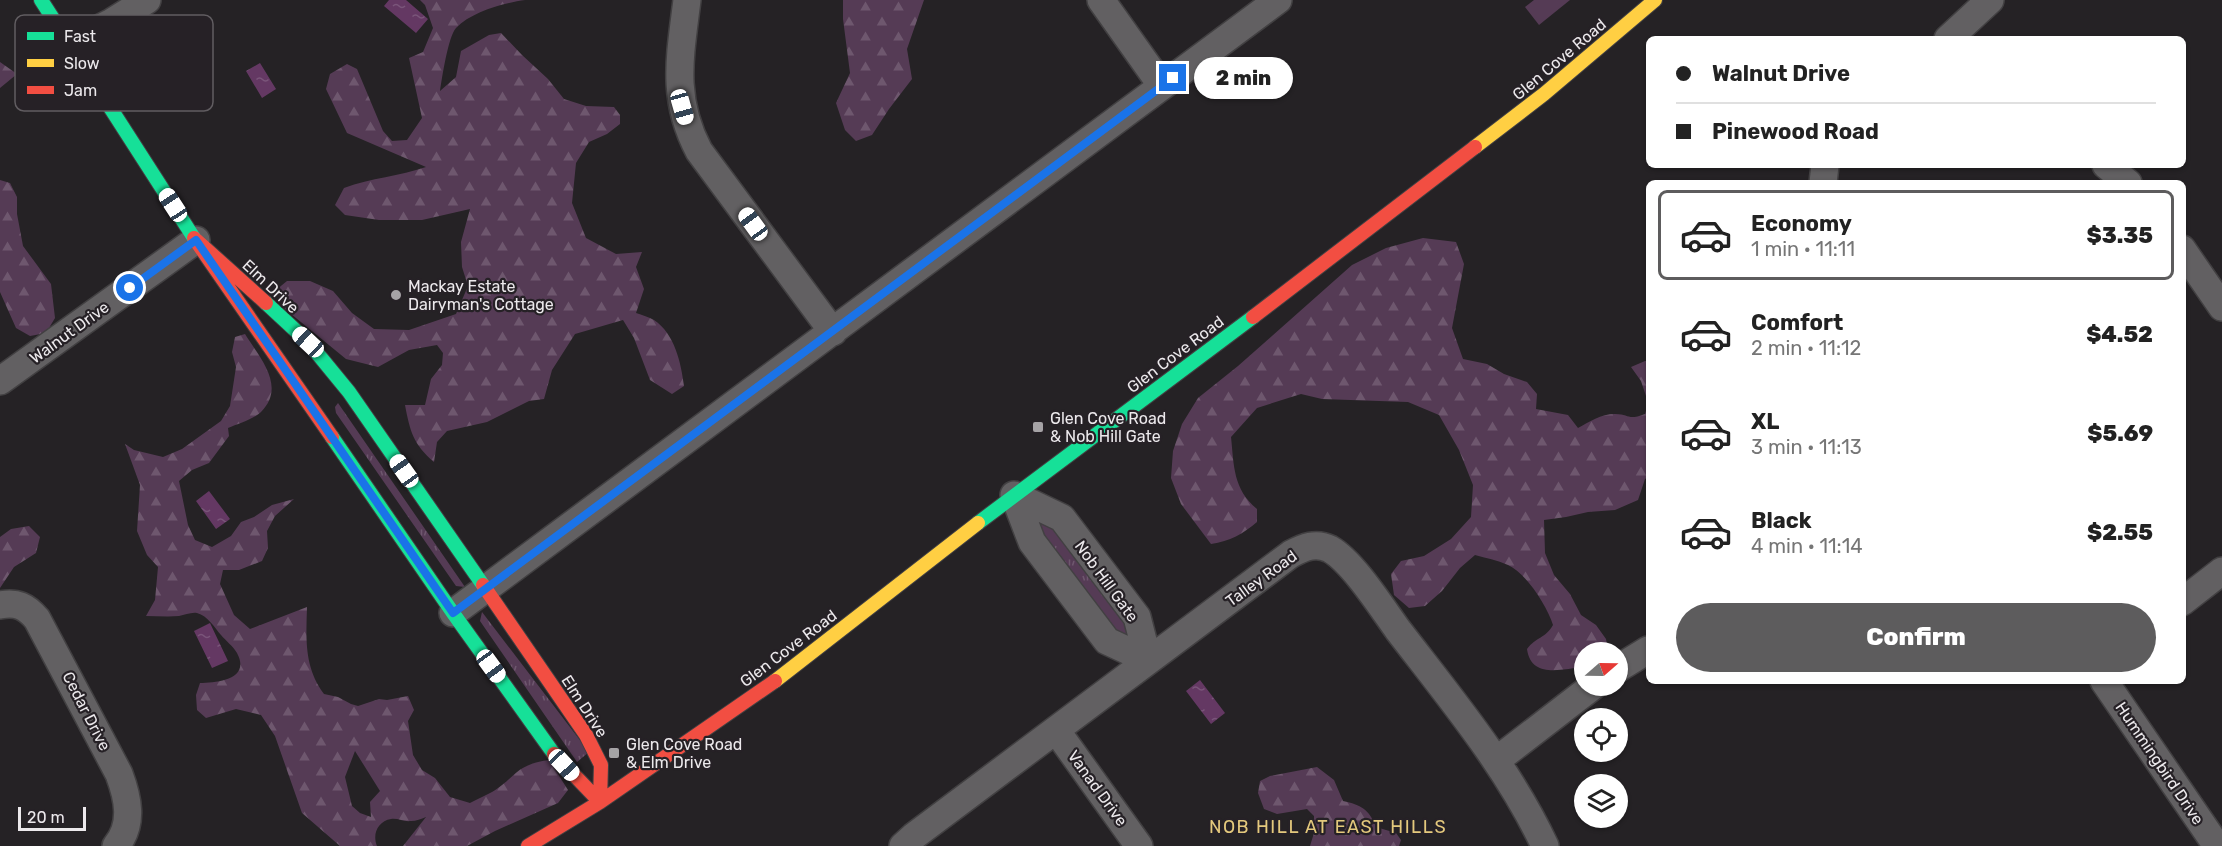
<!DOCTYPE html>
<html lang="en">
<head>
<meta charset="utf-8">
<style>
  body { margin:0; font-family:Rubik,sans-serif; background:#f6f6f6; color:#222; height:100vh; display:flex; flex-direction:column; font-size:22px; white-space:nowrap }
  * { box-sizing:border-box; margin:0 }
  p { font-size:20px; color:#767676 }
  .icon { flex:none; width:33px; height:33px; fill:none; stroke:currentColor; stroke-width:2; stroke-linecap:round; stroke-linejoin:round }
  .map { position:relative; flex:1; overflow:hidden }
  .details { position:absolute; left:1646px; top:180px; width:540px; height:504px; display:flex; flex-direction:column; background:#fff; border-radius:9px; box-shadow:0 2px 4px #0004 }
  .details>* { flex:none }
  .top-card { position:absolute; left:1646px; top:36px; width:540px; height:132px; border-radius:9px; box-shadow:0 2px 4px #0004; display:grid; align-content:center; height:132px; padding:0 30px; background:#fff }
  .needle { width:39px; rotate:70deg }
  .fabs { position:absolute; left:1574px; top:642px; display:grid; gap:12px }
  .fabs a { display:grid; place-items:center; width:54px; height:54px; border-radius:50%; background:#fff; box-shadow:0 2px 4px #0004; font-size:30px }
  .scale { position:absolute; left:18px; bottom:15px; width:68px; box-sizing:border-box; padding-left:6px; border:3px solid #ece9ec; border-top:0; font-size:16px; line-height:21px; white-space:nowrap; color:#ece9ec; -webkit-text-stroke:4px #262126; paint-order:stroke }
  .end { position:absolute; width:27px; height:27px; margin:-14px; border:8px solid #1a73e8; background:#fff; box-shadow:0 0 0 3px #fff }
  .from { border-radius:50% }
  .bubble { position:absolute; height:42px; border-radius:21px; background:#fff; box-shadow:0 2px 4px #0004; font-size:20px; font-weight:800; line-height:42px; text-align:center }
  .car { position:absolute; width:18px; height:36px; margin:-18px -9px; border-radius:8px; box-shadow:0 0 4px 2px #0007; background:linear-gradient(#fff 24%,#345 0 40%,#fff 0 76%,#345 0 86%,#fff 0) }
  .top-card b { display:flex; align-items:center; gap:21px; height:57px; font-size:22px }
  .top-card b+b { border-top:2px solid #e0e0e0 }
  .top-card i { width:15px; height:15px; background:#222 }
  ul { padding:10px 0 0; list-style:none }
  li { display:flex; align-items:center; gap:18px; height:90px; margin:0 12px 9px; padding:0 18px; border:3px solid transparent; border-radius:9px }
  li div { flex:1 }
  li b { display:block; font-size:22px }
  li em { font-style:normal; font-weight:800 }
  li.selected { border-color:#5d5c5d }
  li>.icon { width:54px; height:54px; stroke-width:1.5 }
  .action { display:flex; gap:12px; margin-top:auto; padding:12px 30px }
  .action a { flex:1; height:69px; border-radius:36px; background:#5d5c5d; color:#fff; font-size:24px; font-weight:800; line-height:69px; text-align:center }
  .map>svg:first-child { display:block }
  .grass { fill:url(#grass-tufts) }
  .forest { fill:url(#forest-firs); fill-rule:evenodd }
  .pitch { fill:#553b55 }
  .water { fill:url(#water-ripples) }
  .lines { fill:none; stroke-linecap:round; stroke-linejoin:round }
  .street-casing { stroke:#424042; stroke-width:30 }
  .fast-casing { stroke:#424042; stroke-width:16 }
  .slow-casing { stroke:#424042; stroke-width:16 }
  .jam-casing { stroke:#424042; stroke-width:16 }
  .street { stroke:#626062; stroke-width:27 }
  .fast { stroke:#16e098; stroke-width:14 }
  .slow { stroke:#ffcf43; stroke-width:14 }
  .jam { stroke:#f24e42; stroke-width:14 }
  .route { stroke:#1a73e8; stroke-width:8 }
  .poi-dot { fill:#a6a3a6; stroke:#262126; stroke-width:2 }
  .labels { text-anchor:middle; stroke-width:4.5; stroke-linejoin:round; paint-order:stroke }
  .street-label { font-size:16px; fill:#ece9ec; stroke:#262126 }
  .poi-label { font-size:16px; fill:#ece9ec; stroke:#262126; text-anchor:start }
  .neighbourhood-label { font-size:18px; letter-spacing:1.5px; fill:#e4c97d; stroke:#262126 }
  .key { fill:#262126; stroke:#615d61; stroke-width:1.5 }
  .key-label { font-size:16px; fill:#ece9ec }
</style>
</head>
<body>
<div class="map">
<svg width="2222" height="846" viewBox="0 0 2222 846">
  <defs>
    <pattern id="grass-tufts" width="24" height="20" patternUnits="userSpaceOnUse" patternTransform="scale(1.5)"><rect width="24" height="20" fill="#553b55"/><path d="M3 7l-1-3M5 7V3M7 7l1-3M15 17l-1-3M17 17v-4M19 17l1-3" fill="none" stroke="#6e576e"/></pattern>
    <pattern id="forest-firs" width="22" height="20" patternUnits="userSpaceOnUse" patternTransform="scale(1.5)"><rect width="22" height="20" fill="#553b55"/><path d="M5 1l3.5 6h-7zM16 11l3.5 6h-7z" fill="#6e576e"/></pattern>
    <pattern id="water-ripples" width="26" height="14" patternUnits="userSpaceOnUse" patternTransform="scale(1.5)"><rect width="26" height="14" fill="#643863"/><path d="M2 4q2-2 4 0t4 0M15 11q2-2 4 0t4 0" fill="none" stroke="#7a557a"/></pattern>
  </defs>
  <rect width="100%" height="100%" fill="#252225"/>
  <!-- grass -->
  <path class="grass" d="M338,403L465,587L456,586L336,413L335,407Z
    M1014,495L1062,518L1148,660L1107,641Z
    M482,612L589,752L577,762L480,621Z"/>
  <!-- forest -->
  <path class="forest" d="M420,0H525C504,3 471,12 456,28C448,37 442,78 440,91L456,77L461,51L489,35L501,33L522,55L548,79L564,99L586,106L614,107L620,115V124L607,134L589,142L576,163L572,203L586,238L616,254L642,252L636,267L644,289L636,313C642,315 649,317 654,320C675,334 681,363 684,386L672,394L650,380L634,338L623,320L575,334L552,370L544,399L529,401L487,422L447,431L437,442L434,462C413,444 410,431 405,405H425L431,379L442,365L443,353L437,345L409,350L378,367L346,359L285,309L276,290L287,281H310L333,291L352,313L374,329L409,330L456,314L468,286L462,267L461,242L470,209L422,220H379L345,215L335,205L344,188C371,178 400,176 426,167L347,133L326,89L330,74L347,64L357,69L383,131L392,141L407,140L422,118L409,58L423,52L433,28L425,5Z
    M843,0H924L907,49L912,79L889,109L872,135L856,141L845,130L836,103L850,73L843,19Z
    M0,62L17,74L0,88Z
    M0,180L10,183L17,197V214L23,246L51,284L55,318L46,333L30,336L16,328L0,292Z
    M1423,238L1456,242L1464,264L1452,328L1463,359L1487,364L1504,374L1527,382L1537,394L1536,409L1568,415L1578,428C1589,422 1601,414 1615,414C1630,414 1627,421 1645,414L1648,404V477L1645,479L1638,500L1615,510L1588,512L1566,517L1544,520L1545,553L1554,575L1570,594L1581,615L1596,625L1606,639L1608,650L1606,652H1584L1583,667C1562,669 1531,679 1527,649C1536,637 1546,638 1553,625C1547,606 1526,573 1508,565C1497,560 1486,558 1475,555L1460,568L1442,591L1425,606L1409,608L1394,595L1391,574L1401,561L1424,556L1451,539L1471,517L1473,485L1459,450L1439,415L1408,402L1322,399L1301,394L1257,408L1231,437C1234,466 1233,489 1257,509V522C1243,534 1230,541 1211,544L1181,504L1171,478L1173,451L1182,424L1198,398L1238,366L1352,265L1386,248Z
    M245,334C259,357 287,386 261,412C254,419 238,424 228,428L229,436L209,463L192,470L179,481L188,525L195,540L212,547L231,536L241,522L254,517L272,505L294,499L275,516L267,531L268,548L262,561L239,570H223L220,584L234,615L250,629L307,607C306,639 304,667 324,694L338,697L351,704L358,706L379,699L387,700L408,696L414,710L408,721L413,755L422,770L435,778L450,797L470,803C477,799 485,796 492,792C517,777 514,765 549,760L568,790L558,803L495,831L467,846H403L426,817C421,819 416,821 411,821C404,822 398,818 391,819C378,821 372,834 377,846H340L302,813L275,736L261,715L236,709L206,718L197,710L196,695L200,683C218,683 251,679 237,653C233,646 226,641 221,635C214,627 208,616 197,613C191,612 185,615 179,616C168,617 157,616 146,616L155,600L158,567L147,555L137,531L140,485L125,444L134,450L163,457L182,449L221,421L230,406L236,367L232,352L235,337ZM355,751L380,791L370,802L371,817L360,813L352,806L345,777Z
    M1645,361H1648V402L1641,381L1631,367Z
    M29,526L40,537L36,553L14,567L0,588V537L11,529Z
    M1317,767L1334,780L1343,801C1361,805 1369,809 1376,827L1396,833L1401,840L1399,846H1310L1314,833V816L1307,809L1277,814L1264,809L1258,793L1260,781L1270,776Z"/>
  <!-- pitch -->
  <path class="pitch" d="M1534,0H1570L1539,25L1525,7Z"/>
  <!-- water -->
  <path class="water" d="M389,0H406L428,19L416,33L384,6Z
    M260,63L276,89L262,98L246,71Z
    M209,491L230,519L216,529L196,501Z
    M210,623L228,661L212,668L194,631Z
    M1200,680L1225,713L1211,724L1186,691Z"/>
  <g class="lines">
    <!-- street casing -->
    <g class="street-casing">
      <path id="street" d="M687,0C680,57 671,98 699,151L833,332
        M1101,0L1162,86
        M1948,39L1990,0
        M69,44L112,22L147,0
        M2106,165L2128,183
        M1823,183L1825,165
        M2182,249L2222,307
        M0,381L196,240
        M1014,495L1062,518L1137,617L1148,660L1107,641L1032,542Z
        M2182,602L2222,571
        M0,605C17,602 26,606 37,619L119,774C128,798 134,824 116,846
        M453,613L1278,0
        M1617,669L1648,650
        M2104,681L2217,846
        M1056,730L1139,846
        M1497,760L1593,686
        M903,846L914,836L1291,554C1304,547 1316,542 1330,549C1353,562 1382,608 1398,630C1451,699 1508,767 1545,846"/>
    </g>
    <!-- fast casing -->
    <g class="fast-casing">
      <path id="fast" d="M41,0L194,238
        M266,303L308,342L349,392L483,585
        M332,437L453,613L554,754
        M978,523L1253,317"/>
    </g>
    <!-- slow casing -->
    <g class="slow-casing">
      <path id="slow" d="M1475,147L1544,94L1655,0
        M775,681L978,523"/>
    </g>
    <!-- jam casing -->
    <g class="jam-casing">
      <path id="jam" d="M194,238L332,437
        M196,240L266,303
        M1253,317L1475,147
        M483,585L586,735L601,765L600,802L554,754
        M528,846L600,802L775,681"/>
    </g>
    <!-- street -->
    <use href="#street" class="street"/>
    <!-- fast -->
    <use href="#fast" class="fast"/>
    <!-- slow -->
    <use href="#slow" class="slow"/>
    <!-- jam -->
    <use href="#jam" class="jam"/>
  </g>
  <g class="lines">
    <!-- route -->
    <path class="route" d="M130,288L196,240L453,613L1173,78"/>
  </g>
  <!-- markers -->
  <g class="poi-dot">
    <circle cx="396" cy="295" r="6"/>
    <rect x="1032" y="421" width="12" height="12" rx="3"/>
    <rect x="608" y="747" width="12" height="12" rx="3"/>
  </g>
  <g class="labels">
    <!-- street labels -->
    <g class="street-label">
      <text transform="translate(1559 59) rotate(-40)" y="6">Glen Cove Road</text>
      <text transform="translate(271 286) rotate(43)" y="6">Elm Drive</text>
      <text transform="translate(69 332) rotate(-36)" y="6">Walnut Drive</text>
      <text transform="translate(1175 354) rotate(-37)" y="6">Glen Cove Road</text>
      <text transform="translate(1261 578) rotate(-36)" y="6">Talley Road</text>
      <text transform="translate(1107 581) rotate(54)" y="6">Nob Hill Gate</text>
      <text transform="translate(788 648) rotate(-37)" y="6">Glen Cove Road</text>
      <text transform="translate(585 706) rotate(57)" y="6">Elm Drive</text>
      <text transform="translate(87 711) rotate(63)" y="6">Cedar Drive</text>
      <text transform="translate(2160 763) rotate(56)" y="6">Hummingbird Drive</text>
      <text transform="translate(1098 788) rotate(54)" y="6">Vanad Drive</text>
    </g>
    <!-- poi labels -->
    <g class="poi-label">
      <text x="408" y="292">Mackay Estate<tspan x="408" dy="18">Dairyman's Cottage</tspan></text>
      <text x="1050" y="424">Glen Cove Road<tspan x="1050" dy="18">&amp; Nob Hill Gate</tspan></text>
      <text x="626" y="750">Glen Cove Road<tspan x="626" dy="18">&amp; Elm Drive</tspan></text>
    </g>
    <!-- neighbourhood labels -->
    <g class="neighbourhood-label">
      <text x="1328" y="833">NOB HILL AT EAST HILLS</text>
    </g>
  </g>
  <!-- legend -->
  <rect x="15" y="15" width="198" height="96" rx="9" class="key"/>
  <rect x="27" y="32" width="27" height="8" fill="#16e098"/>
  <rect x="27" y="59" width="27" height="8" fill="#ffcf43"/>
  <rect x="27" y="86" width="27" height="8" fill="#f24e42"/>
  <g class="key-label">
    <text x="64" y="42">Fast</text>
    <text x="64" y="69">Slow</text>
    <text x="64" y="96">Jam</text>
  </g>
</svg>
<div class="fabs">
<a><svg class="needle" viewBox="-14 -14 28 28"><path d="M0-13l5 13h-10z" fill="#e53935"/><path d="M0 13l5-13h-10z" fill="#767676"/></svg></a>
<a><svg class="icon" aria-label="locate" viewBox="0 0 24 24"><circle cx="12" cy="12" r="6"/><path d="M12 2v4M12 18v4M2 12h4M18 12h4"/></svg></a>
<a><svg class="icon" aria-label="layers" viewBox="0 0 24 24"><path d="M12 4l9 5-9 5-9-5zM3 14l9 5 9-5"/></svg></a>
</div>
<div class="scale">20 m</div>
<i class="end from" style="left:130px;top:288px"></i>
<i class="end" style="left:1173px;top:78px"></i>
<div class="bubble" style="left:1194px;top:57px;width:99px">2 min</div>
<i class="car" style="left:682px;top:107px;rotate:164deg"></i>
<i class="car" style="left:173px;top:205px;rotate:327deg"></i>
<i class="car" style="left:753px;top:224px;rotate:324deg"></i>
<i class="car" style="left:308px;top:342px;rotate:313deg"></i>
<i class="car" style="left:404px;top:471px;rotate:325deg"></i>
<i class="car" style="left:491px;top:666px;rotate:144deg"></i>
<i class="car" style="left:564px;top:765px;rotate:137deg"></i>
<div class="top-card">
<b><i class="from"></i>Walnut Drive</b>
<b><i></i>Pinewood Road</b>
</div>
<section class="details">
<ul>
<li class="selected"><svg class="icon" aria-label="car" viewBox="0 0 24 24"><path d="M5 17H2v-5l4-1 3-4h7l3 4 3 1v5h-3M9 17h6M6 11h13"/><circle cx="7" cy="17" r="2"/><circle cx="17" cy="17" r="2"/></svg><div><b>Economy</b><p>1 min · 11:11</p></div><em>$3.35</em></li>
<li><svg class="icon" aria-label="car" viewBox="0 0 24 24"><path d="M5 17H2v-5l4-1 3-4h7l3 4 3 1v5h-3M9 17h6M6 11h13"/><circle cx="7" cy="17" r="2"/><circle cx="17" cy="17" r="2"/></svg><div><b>Comfort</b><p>2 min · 11:12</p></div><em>$4.52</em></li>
<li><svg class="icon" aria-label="car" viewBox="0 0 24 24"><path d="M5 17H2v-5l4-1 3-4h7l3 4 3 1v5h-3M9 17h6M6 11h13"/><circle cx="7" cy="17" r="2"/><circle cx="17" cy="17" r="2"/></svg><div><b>XL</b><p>3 min · 11:13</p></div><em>$5.69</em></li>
<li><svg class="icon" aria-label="car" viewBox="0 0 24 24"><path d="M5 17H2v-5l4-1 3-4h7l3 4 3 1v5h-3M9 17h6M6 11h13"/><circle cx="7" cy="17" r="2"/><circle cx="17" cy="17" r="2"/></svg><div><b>Black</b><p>4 min · 11:14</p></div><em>$2.55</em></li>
</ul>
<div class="action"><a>Confirm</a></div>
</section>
</div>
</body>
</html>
